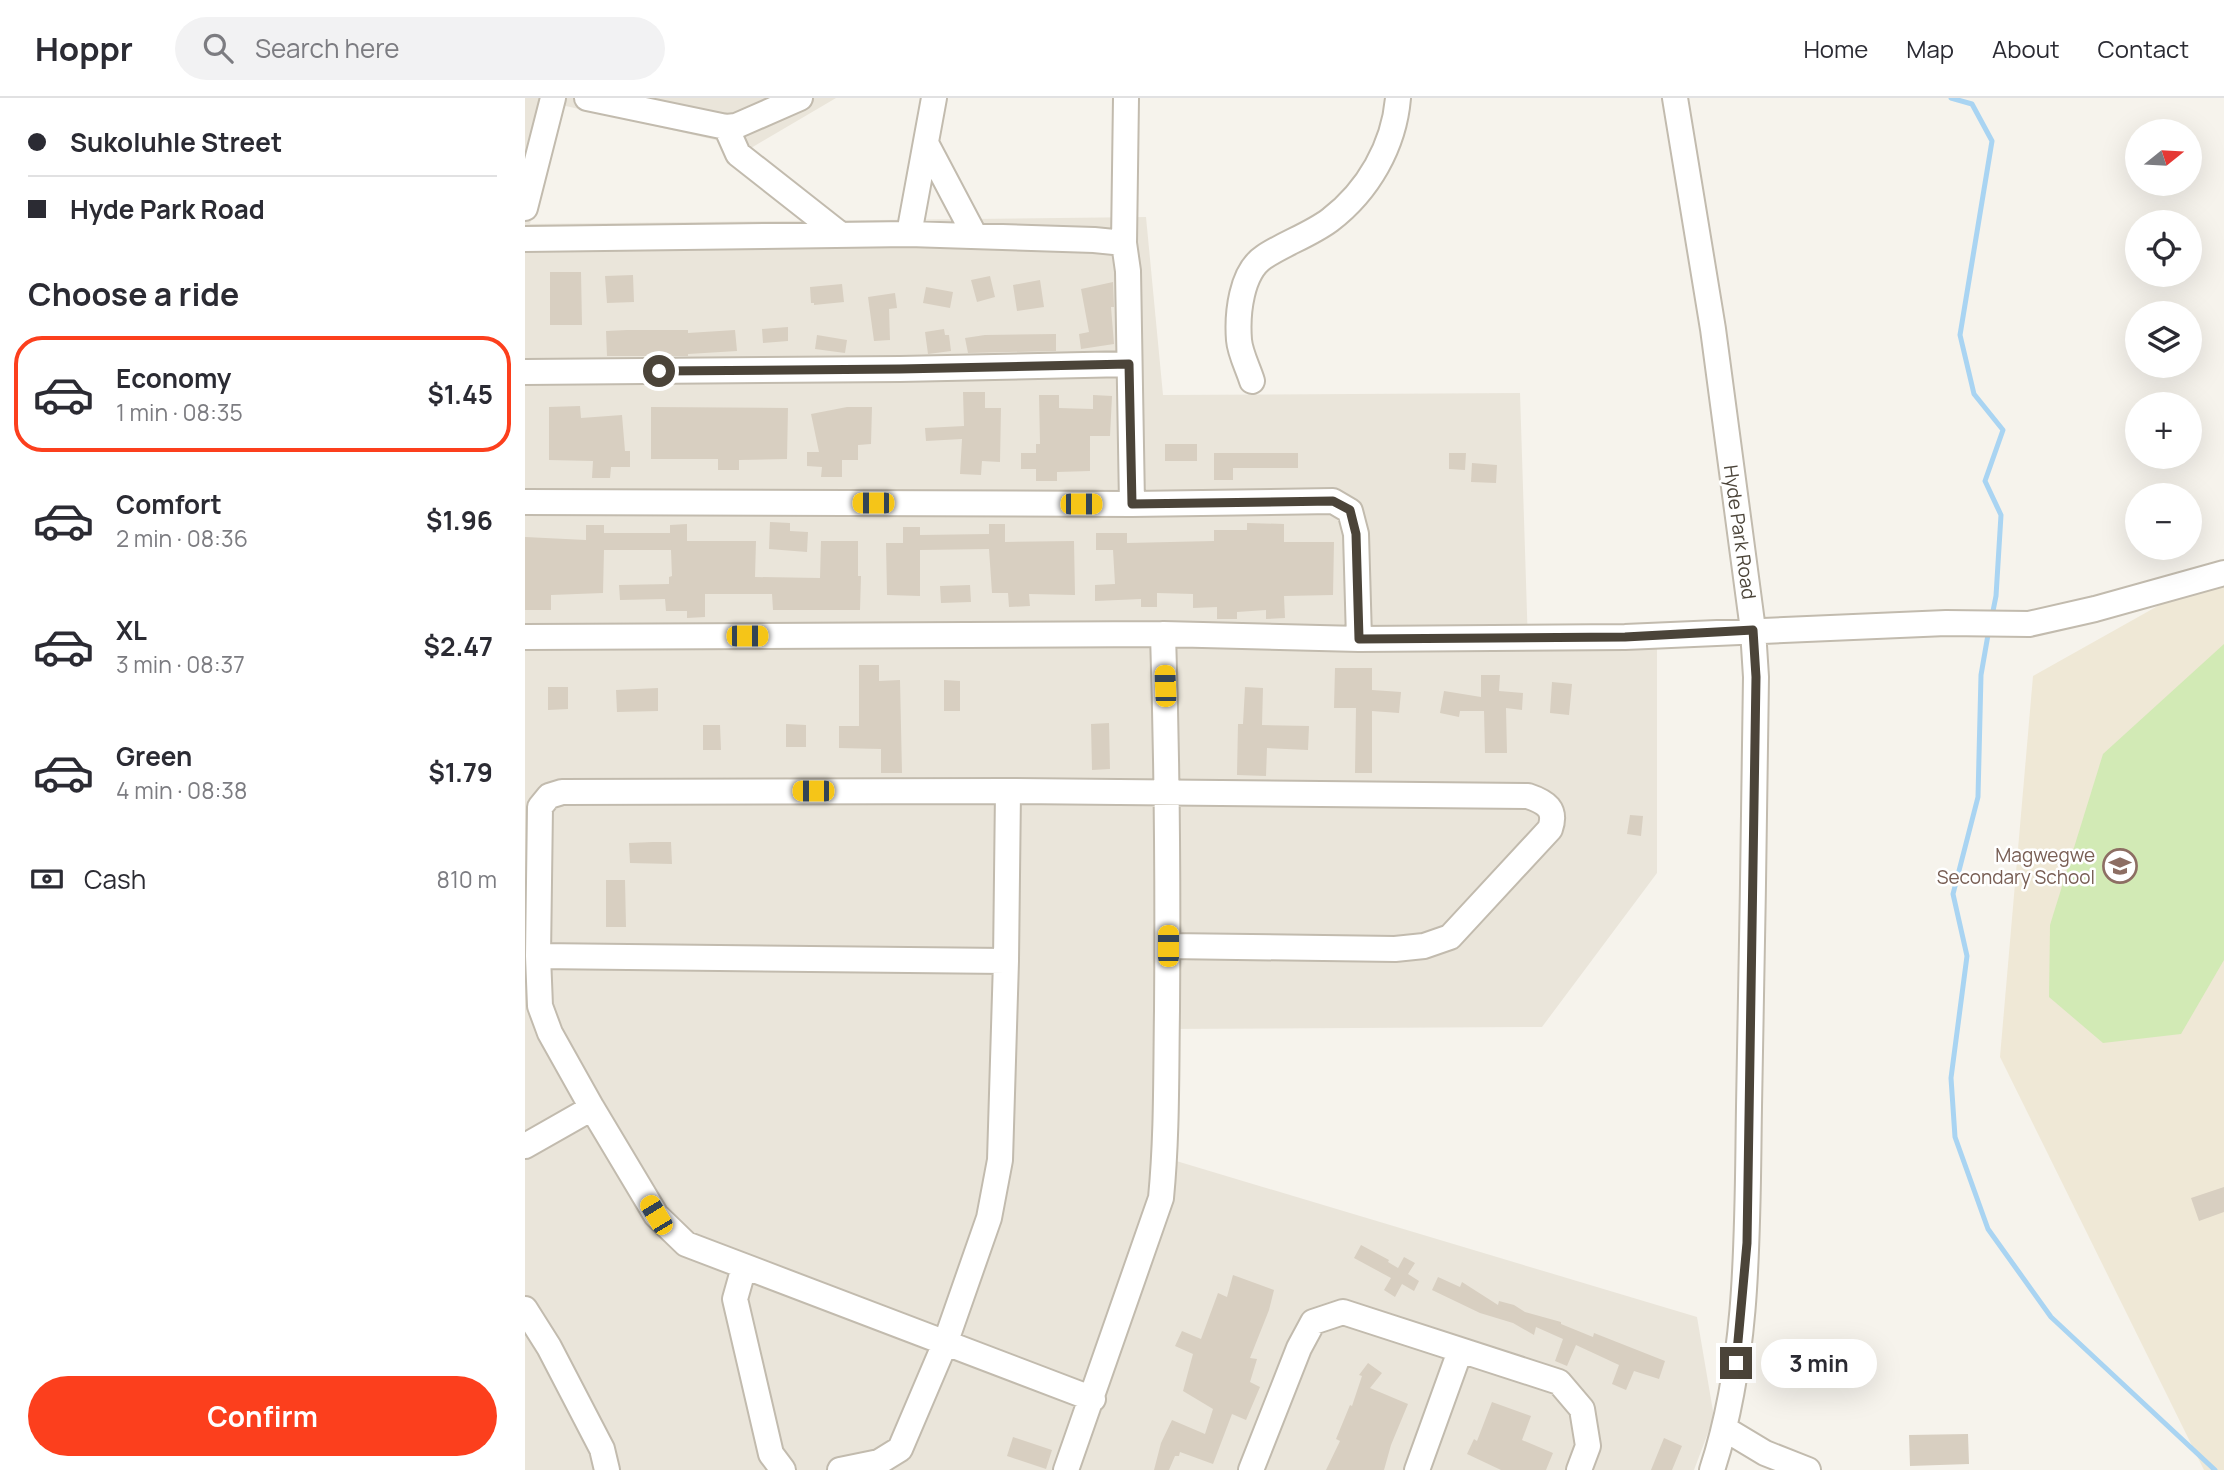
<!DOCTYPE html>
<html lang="en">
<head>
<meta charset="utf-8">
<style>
  body { margin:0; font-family:Manrope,sans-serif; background:#f2f2f3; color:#2b2b33; height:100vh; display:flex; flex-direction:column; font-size:26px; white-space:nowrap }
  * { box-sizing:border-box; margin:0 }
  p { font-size:23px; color:#7c7c81 }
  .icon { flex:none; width:38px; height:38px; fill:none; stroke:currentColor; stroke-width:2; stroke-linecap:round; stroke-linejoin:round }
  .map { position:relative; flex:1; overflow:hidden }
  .drawer { display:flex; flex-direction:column; background:#fff; width:525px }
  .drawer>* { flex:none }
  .banner { display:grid; align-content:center; height:154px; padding:0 28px; background:#fff }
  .needle { width:46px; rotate:72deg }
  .tools { position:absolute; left:1600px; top:21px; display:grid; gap:14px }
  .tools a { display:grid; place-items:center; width:77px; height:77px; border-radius:50%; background:#fff; box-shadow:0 7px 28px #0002; font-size:35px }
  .end { position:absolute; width:32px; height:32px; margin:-16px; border:9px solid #4b4439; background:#fff; box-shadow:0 0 0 4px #fff }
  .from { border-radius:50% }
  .bubble { position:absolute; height:49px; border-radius:24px; background:#fff; box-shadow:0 7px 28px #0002; font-size:23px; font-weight:700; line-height:49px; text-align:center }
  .car { position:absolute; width:21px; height:42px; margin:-21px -10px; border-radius:9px; box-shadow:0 0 5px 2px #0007; background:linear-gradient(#f5c518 24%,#345 0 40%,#f5c518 0 76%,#345 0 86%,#f5c518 0) }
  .banner b { display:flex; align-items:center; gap:24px; height:66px; font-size:26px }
  .banner b+b { border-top:2px solid #e1e1e2 }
  .banner i { width:18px; height:18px; background:#2b2b33 }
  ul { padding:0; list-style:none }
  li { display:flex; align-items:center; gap:21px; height:116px; margin:0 14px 10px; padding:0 14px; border:4px solid transparent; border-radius:28px }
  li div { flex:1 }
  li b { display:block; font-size:26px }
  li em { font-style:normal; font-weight:700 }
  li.on { border-color:#fc3f1d }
  li>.icon { width:63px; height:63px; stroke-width:1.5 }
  h2 { padding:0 28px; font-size:32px; line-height:84px }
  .pay { display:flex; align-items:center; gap:18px; height:77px; padding:0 28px; font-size:26px }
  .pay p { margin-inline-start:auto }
  .action { display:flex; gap:14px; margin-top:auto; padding:14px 28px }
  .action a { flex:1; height:80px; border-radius:42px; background:#fc3f1d; color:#fff; font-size:28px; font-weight:700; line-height:80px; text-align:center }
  header { display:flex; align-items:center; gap:42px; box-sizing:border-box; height:98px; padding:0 35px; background:#fff; border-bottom:2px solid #e1e1e2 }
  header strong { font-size:33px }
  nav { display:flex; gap:38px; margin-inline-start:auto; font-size:24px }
  .search { width:490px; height:63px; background:#f2f2f3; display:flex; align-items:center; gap:18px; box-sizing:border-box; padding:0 24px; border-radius:38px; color:#7c7c81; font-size:26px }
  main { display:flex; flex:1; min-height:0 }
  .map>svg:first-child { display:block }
  .residential { fill:#eae5da }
  .education { fill:#efe8d6 }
  .green { fill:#d2eab5 }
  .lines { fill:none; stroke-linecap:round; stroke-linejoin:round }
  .stream { stroke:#a9d4f2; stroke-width:5 }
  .building { fill:#d8cfc1 }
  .minor-casing { stroke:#c2bbae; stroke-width:28 }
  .minor { stroke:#fff; stroke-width:24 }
  .route { stroke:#4b4439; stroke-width:9 }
  .labels { text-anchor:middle; stroke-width:5; stroke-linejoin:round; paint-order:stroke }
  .street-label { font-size:19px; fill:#4b4439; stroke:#fff }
  .education-label { font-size:19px; fill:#785e54; stroke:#fff; text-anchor:end }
</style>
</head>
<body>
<header>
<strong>Hoppr</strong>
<div class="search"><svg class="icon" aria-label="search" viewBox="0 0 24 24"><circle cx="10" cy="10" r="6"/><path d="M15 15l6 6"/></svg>Search here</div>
<nav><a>Home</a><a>Map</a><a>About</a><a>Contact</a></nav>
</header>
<main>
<section class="drawer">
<div class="banner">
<b><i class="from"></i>Sukoluhle Street</b>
<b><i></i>Hyde Park Road</b>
</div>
<h2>Choose a ride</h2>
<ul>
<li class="on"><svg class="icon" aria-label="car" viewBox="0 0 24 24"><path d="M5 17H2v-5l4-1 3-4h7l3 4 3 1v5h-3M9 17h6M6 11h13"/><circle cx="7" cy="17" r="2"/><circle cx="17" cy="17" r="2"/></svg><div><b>Economy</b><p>1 min · 08:35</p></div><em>$1.45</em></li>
<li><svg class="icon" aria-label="car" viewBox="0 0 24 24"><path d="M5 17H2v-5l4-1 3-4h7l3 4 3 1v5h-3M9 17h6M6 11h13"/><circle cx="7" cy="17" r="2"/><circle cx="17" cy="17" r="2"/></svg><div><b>Comfort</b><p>2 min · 08:36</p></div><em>$1.96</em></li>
<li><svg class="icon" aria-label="car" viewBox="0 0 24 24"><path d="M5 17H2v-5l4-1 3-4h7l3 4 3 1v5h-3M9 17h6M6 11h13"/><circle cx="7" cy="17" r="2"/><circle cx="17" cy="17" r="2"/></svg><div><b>XL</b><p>3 min · 08:37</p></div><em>$2.47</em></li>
<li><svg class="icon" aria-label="car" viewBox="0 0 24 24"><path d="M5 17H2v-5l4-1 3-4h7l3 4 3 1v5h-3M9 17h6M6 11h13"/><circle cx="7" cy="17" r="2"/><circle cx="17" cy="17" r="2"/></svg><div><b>Green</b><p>4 min · 08:38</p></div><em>$1.79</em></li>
</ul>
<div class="pay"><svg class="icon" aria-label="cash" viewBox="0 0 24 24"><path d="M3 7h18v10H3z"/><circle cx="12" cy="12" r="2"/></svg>Cash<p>810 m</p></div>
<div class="action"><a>Confirm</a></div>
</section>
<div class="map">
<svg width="1699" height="1372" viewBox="0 0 1699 1372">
  <rect width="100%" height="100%" fill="#f6f3ec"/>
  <!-- residential -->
  <path class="residential" d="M0,0H311L226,50L32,6L5,126L621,119L638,297L995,295L1003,547L1132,548V775L1017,929L632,931L628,1056L1172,1219L1189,1319L1169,1372H0Z"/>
  <!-- education -->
  <path class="education" d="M1699,485V1372H1679L1475,959L1508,578L1647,500Z"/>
  <!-- green -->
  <path class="green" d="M1699,546V862L1656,936L1578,945L1524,899L1525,827L1578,656Z"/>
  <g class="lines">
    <!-- stream -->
    <path class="stream" d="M1426,0L1447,6L1467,43L1435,237L1449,296L1478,332L1460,383L1476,417L1471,498L1467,518
      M1464,531L1456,577L1453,699L1428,796L1442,858L1426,980L1430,1039L1463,1131L1526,1219L1690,1372"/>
  </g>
  <!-- building -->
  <path class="building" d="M25,174H56L57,227H25Z
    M108,177L109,204L82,205L80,178Z
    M465,178L470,199L452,204L446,182Z
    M515,182L519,209L492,213L488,187Z
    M588,184L589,209H586L589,246L556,251L554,236L564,234L556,191Z
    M317,186L319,204L289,207V205H286L285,189Z
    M401,189L428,194L425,210L398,205Z
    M370,195L372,210L364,211L365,242L349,243L343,199Z
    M263,229V243L238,245L237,231Z
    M419,231L420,237H424L426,253L403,256L400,234Z
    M102,232H163V235L210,232L212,253L163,256V258H82L81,233Z
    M531,236V253L443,255L440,240L460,237Z
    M292,237L322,242L320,255L290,251Z
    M438,294H460V310H476L475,364L457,363L456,377L435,376L437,341L401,343L400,330L439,328Z
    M514,297H534V310L568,311V297L587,298L585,338H565V373L532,374V383H511V371H496V355H511V346H515Z
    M55,308L56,320L97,317L100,353H105V369H86L85,380H67L68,363L24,362V309Z
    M126,309L263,310L262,361L214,362V372H193V361H126Z
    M322,309H347L346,346L333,347V362H317V379H296L297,369L282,368V354H294L286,316Z
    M640,346H672V363H640Z
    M689,355H773V370H708V382H689Z
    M924,355H941L940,372L924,371Z
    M947,365L972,367L971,385L946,384Z
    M245,424L265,425V433L283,434L282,454L244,451Z
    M722,425L759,426V444H809L808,497L759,498L760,520L741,521V512L712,514V521H692V509L668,510V496L632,495V509H616V501L570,503V487L590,486L588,452H571V435H602V445L689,443V432H722Z
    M162,426V443H231L230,479L295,480L296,443H333V478H336L335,512H248L247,496H180V519L162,520V513H141L140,501L95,502L94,487L144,486V479L147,478L146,452H79L78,495L26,497V512H0V439L61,442V427H79V435H145V427Z
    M464,426H480V444L549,443L550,497L504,496L505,508L484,509L483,495H467L464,451L395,452V498L362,497L361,445H378V429H395V437L464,436Z
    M445,487L446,504L416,505L415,488Z
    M334,567H354V583L375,582L377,675H356V651L314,650V628H334Z
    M810,570H847V592L876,594L874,615L847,613V675H830L831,610H809Z
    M956,577H975L974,593L998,595L997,612L981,610L982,655H960L959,613H935L934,619L915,615L919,593L956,599Z
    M419,582L435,583V613H419Z
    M1027,584L1047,586L1044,617L1025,615Z
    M23,589H43V611L23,612Z
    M720,589L738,590L737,627L784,628L783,652L742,650L741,678L712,677L713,626H718Z
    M133,590V613L92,614L91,592Z
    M584,625L585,671L567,672L566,626Z
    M261,626L281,627V649H261Z
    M178,627H195L196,652H178Z
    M1105,717L1118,718L1116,738L1102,736Z
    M128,744H146L147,766L105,765L104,745Z
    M81,782H100L101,829H81Z
    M1699,1089V1114L1674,1123L1666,1100Z
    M836,1147L864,1162L863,1164L873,1170L879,1159L890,1165L883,1176L894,1183L889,1193L877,1186L870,1199L859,1192L866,1180L829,1160Z
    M708,1177L749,1192L744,1212L725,1260L732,1261L725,1284L735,1289L721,1322L707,1316L688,1366L655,1354L654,1358H650L644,1372H629L636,1345L647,1322L680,1336L688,1311L658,1293L668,1256L650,1248L657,1233L676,1241L693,1195L702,1199Z
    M913,1179L935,1189L937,1184L973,1207L974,1203L989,1207L1000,1214L1036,1224V1226L1068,1239L1069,1235L1140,1263L1134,1281L1109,1273L1101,1292L1087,1286L1094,1267L1051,1247L1042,1268L1030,1263L1038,1241L1011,1229L1009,1237L988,1225L955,1215L907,1192Z
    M843,1265L857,1275L845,1290L883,1306L866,1347L859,1372H801L815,1343L811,1341L825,1307L827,1308L837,1278L834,1277Z
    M967,1304L1006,1318L997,1342L1028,1355L1021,1372H976L942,1356L949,1341L952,1343Z
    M1443,1336L1444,1366L1385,1368L1384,1337Z
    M488,1339L527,1352L521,1371L482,1358Z
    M1139,1340L1157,1348L1147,1372H1126Z"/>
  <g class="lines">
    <!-- minor casing -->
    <g class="minor-casing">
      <path id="minor" d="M62,0L201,29L211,28L275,0
        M1150,0L1188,231L1228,532L1231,579C1229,722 1227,866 1224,1009C1222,1130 1225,1256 1187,1372
        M201,29L213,56L316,137
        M402,47L450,138
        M0,110L28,0
        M384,136L409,0
        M0,141L384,136L569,142L599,145L603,173L607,406
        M599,145L601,0
        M0,274L375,271L604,266
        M727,283C723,270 715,255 714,242C712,216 716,174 739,159C760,145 785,137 805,122C843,93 869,48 873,0
        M0,404L607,406L808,403L825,413L831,436L834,541
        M0,539L638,536L834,541L1100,539L1421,525L1504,526L1570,511L1699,475
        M13,858L481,863
        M0,1048L67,1010
        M219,1169L210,1201L246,1356L258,1372
        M0,1211L24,1249L77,1351L82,1372
        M568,1301L161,1146L131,1117L67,1010L25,935L15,908L13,858L15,709L24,698L37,694L483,693L1003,698C1021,704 1032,711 1025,731L925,839L899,848L870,851L643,848
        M1200,1331L1240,1355L1283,1372
        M315,1372L354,1364L375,1351L421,1243L464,1120L475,1062L481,863L483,693
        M541,1372L636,1100C642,1038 641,975 642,913C643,787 642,662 638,536
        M726,1372L774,1250L788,1224L818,1214L1034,1284L1057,1311L1063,1348L1054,1372
        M892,1372L935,1253"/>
    </g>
    <!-- minor -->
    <use href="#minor" class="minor"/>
  </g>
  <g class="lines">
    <!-- route -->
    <path class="route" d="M134,273L375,271L604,266L607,406L808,403L825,412L831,436L834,541L1100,539L1228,532L1231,579L1222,1145L1211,1265"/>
  </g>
  <!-- icons -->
  <defs>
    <g id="school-ring" transform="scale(1.75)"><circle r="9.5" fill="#fff" stroke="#8d6e63" stroke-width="1.5"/><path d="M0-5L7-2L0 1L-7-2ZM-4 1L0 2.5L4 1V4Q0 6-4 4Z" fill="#8d6e63"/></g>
  </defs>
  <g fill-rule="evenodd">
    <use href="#school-ring" x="1595" y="768"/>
  </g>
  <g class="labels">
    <!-- street labels -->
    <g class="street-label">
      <text transform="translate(1215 434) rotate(82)" y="7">Hyde Park Road</text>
    </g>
    <!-- education labels -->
    <g class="education-label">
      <text x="1570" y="764">Magwegwe<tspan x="1570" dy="22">Secondary School</tspan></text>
    </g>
  </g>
</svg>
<div class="tools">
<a><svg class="needle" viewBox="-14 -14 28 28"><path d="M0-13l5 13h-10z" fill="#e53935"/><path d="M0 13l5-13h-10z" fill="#7c7c81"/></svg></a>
<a><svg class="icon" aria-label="locate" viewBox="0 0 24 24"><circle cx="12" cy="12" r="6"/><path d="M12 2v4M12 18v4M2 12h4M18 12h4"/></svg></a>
<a><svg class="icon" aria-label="layers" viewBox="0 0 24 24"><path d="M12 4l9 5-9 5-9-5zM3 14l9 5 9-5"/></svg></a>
<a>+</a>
<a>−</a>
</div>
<i class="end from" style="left:134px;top:273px"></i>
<i class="end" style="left:1211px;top:1265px"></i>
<div class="bubble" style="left:1236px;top:1241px;width:116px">3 min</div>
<i class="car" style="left:348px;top:405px;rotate:270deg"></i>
<i class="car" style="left:556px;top:406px;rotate:90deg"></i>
<i class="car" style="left:222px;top:538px;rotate:90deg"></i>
<i class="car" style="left:640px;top:588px;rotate:358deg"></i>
<i class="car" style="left:288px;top:693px;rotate:270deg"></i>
<i class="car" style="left:643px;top:848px;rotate:0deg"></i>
<i class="car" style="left:131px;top:1117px;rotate:329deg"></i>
</div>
</main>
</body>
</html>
